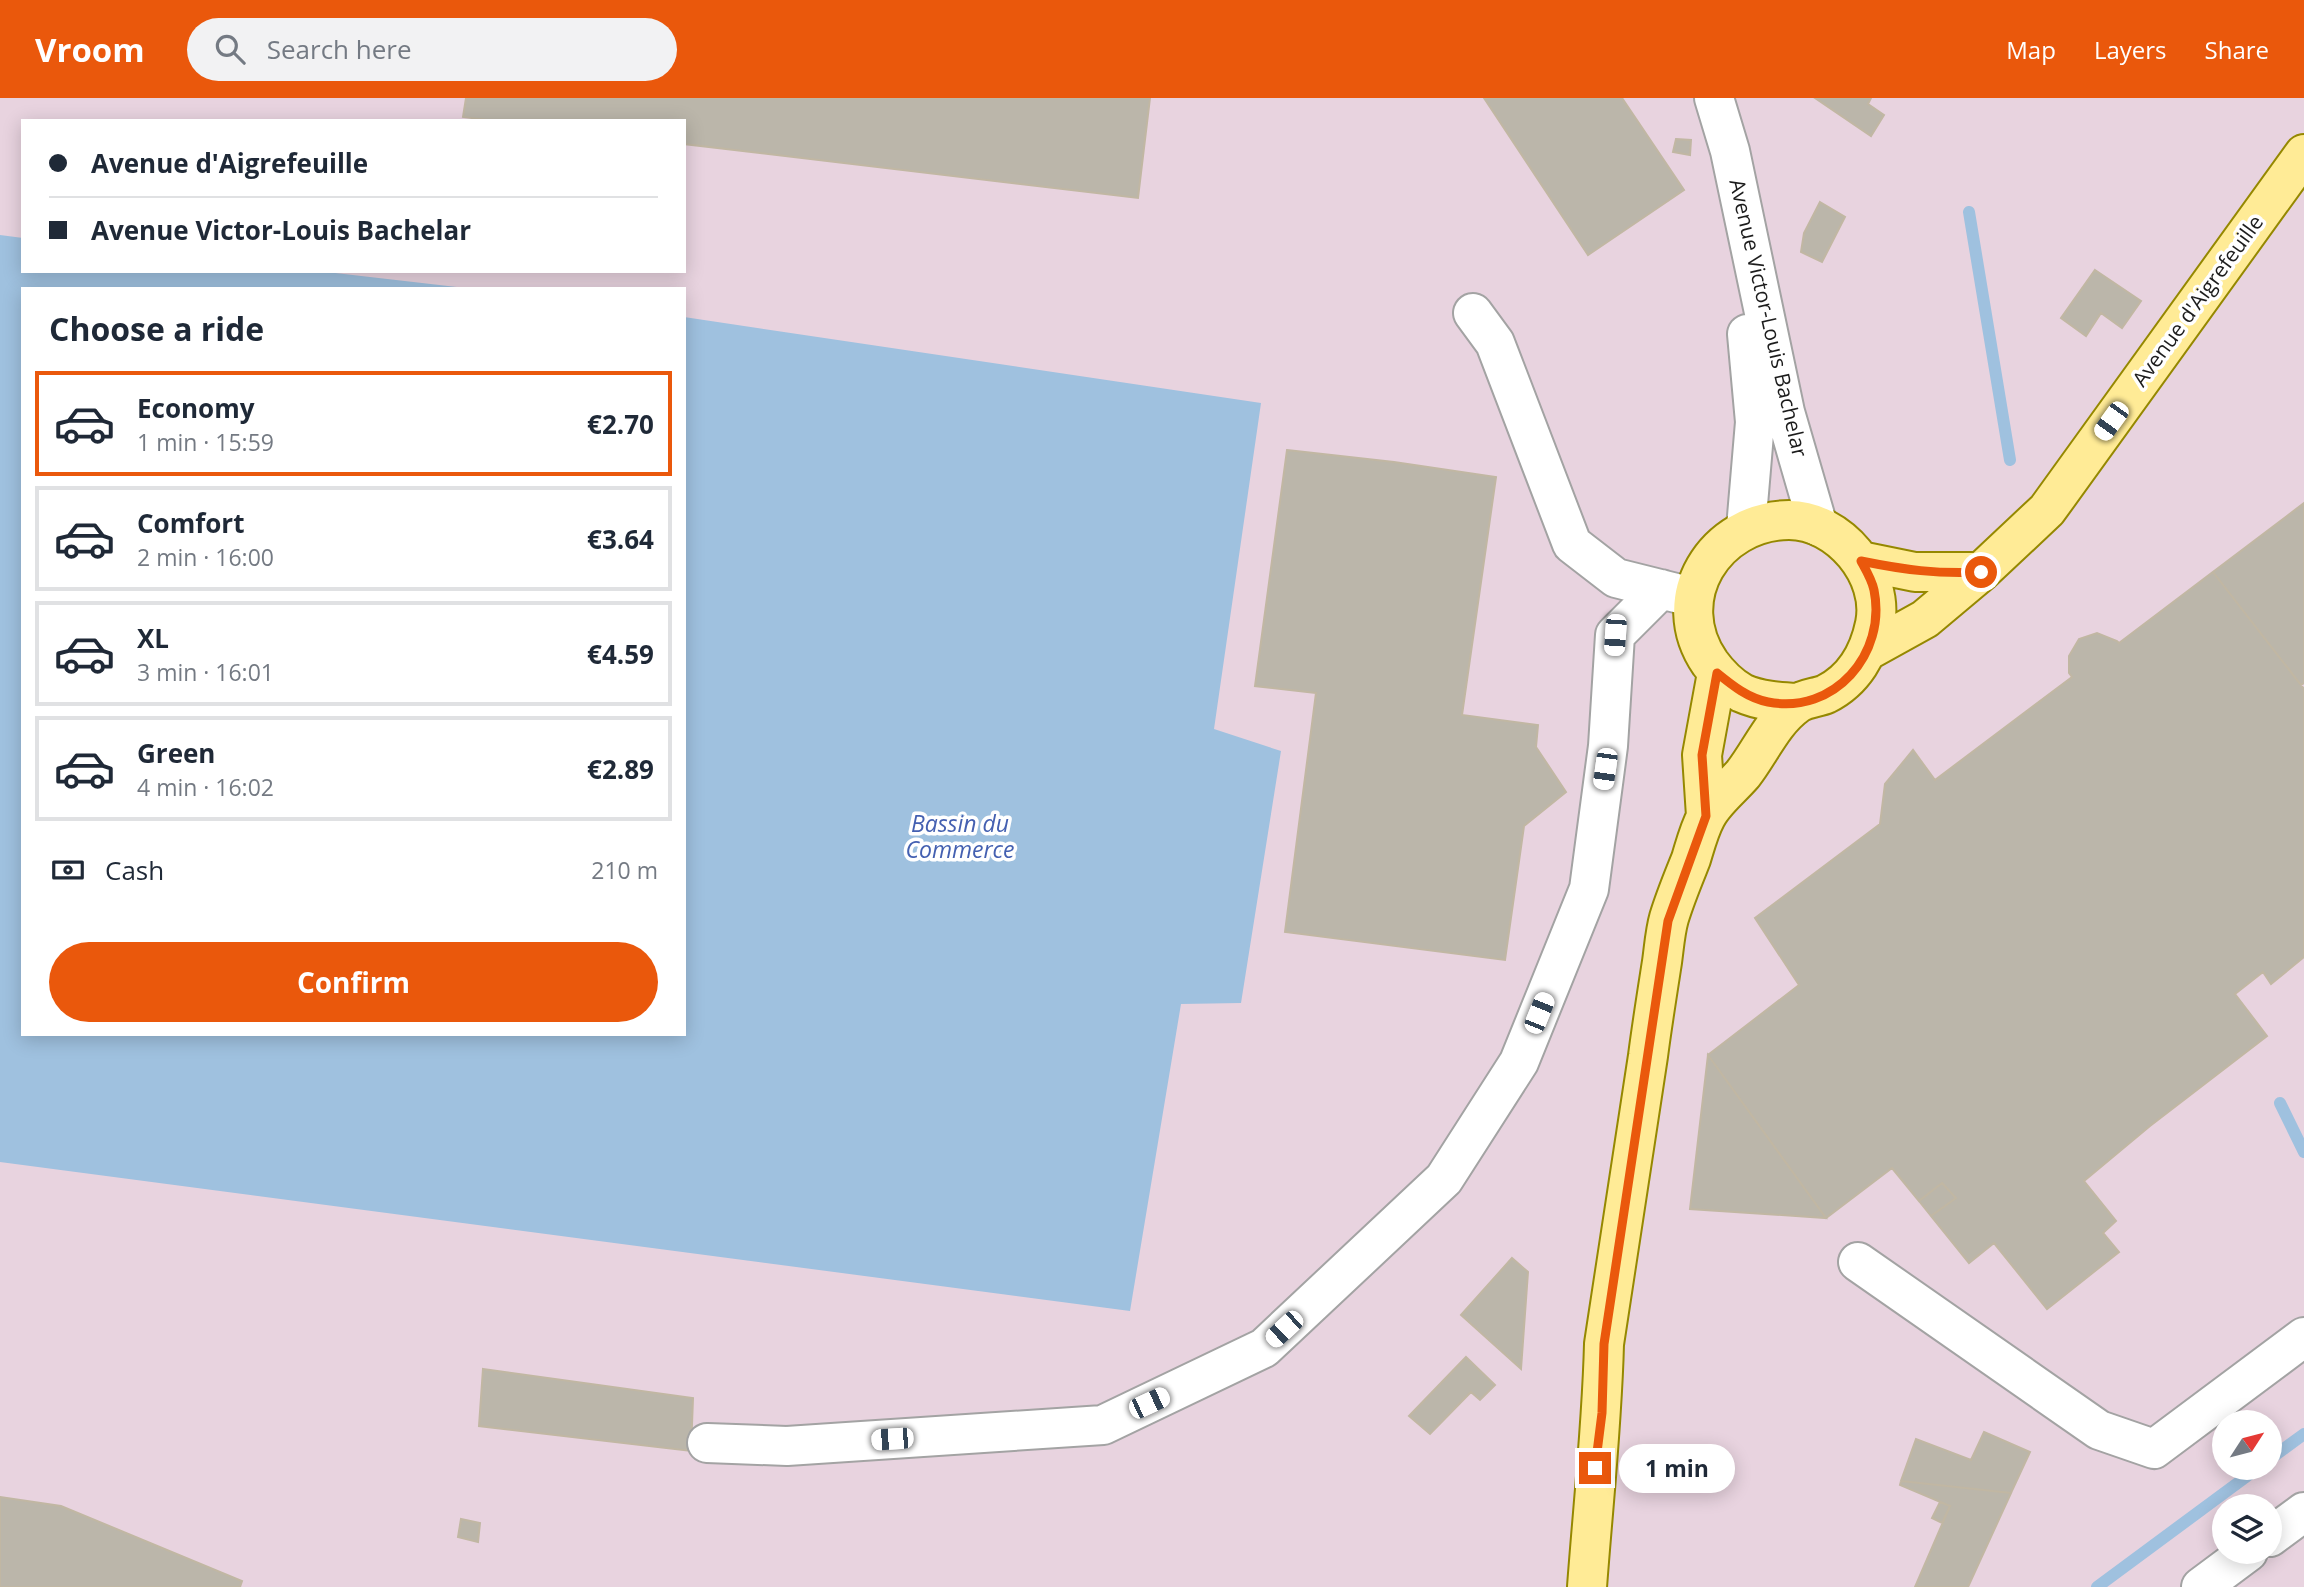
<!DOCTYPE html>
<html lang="en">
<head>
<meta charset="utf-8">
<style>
  body { margin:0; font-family:"Open Sans",sans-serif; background:#f2f2f3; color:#1f2937; height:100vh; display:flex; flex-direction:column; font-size:26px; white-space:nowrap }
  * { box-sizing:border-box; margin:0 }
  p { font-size:23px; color:#747a83 }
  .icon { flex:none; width:38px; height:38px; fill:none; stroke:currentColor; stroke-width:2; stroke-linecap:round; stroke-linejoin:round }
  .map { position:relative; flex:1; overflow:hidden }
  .side { position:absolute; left:21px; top:189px; width:665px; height:749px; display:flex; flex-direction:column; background:#fff; border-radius:0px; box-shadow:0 4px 18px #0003 }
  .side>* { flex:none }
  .top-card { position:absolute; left:21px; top:21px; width:665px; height:154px; border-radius:0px; box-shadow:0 4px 18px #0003; display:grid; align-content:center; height:154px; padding:0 28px; background:#fff }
  .needle { width:46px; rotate:54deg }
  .buttons { position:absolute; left:2212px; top:1312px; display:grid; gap:14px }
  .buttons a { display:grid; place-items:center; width:70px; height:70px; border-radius:50%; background:#fff; box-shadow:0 4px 18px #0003; font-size:35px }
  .end { position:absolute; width:32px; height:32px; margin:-16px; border:9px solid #ea580c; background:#fff; box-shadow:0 0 0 4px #fff }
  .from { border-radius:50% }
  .bubble { position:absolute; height:49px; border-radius:24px; background:#fff; box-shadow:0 4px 18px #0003; font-size:23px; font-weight:700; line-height:49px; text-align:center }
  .car { position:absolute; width:21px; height:42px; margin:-21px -10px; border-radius:9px; box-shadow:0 0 5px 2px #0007; background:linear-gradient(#fff 24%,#345 0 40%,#fff 0 76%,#345 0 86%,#fff 0) }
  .top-card b { display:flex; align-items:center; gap:24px; height:66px; font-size:26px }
  .top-card b+b { border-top:2px solid #e0e1e3 }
  .top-card i { width:18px; height:18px; background:#1f2937 }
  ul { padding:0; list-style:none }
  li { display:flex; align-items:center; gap:21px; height:105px; margin:0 14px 10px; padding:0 14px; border:4px solid #e0e1e3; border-radius:0px }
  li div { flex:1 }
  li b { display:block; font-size:26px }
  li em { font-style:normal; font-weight:700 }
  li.active { border-color:#ea580c }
  li>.icon { width:63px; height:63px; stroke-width:1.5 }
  h2 { padding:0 28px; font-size:32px; line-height:84px }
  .pay { display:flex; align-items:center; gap:18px; height:77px; padding:0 28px; font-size:26px }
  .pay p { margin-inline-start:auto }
  .action { display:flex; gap:14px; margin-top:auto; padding:14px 28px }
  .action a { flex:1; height:80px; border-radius:42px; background:#ea580c; color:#fff; font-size:28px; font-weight:700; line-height:80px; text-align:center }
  header { display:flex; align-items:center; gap:42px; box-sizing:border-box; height:98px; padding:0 35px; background:#ea580c; color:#fff }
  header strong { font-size:33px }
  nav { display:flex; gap:38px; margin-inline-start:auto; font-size:24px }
  .search { width:490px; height:63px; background:#f2f2f3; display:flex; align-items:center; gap:18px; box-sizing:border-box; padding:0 24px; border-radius:38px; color:#747a83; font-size:26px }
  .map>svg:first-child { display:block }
  .industrial { fill:#e8d3df; fill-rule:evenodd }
  .water { fill:#9fc1df }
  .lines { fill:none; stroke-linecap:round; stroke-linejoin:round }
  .stream { stroke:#9fc1df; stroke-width:12 }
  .building { fill:#bbb6aa; stroke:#c1b7a3; stroke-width:2 }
  .minor-casing { stroke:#a3a3a3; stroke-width:42 }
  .major-casing { stroke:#958800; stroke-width:42 }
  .minor { stroke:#fff; stroke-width:38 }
  .major { stroke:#ffeb96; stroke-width:38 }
  .route { stroke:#ea580c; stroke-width:9 }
  .labels { text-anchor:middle; stroke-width:7; stroke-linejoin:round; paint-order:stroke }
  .street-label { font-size:21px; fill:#1c1c1c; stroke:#fff }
  .water-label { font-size:23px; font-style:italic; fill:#4460b1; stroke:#fff }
</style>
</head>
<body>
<header>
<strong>Vroom</strong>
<div class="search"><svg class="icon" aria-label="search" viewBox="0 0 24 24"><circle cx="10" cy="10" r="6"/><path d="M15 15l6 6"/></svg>Search here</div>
<nav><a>Map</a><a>Layers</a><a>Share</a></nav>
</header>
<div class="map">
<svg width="2304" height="1489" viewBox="0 0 2304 1489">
  <rect width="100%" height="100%" fill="#eeede1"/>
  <!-- industrial -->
  <path class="industrial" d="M0,0H2304V1489H0ZM23,23H684V173H23ZM23,191H684V936H23ZM2224,1325H2270V1370H2224ZM2224,1409H2270V1454H2224Z"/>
  <!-- water -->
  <path class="water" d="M0,137L23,140V173H318L474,191H23V936H684V219L1261,305L1214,631L1281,653L1241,905L1181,906L1130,1213L0,1064Z"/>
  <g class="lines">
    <!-- stream -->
    <path class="stream" d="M1969,114L2010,362
      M2280,1005L2304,1054
      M2270,1361L2304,1336
      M2097,1489L2258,1370"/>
  </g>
  <!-- building -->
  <path class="building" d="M466,0H1150L1138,100L684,46V23H495L463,19Z
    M1484,0H1622L1684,92L1588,157Z
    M1815,0H1871L1868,6L1884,17L1871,38Z
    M1676,41L1691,42L1690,57L1673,54Z
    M1820,104L1845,119L1822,164L1801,154L1804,135Z
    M2095,172L2141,203L2122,230L2101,215L2086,238L2061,220Z
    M1287,352L1394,364L1496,379L1462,617L1538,627L1536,649L1566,694L1524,728L1505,862L1285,834L1316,595L1255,588Z
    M2304,405V585L2301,587L2213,474Z
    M2213,474L2304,591V859L2271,886L2263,874L2235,896L2267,938L2150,1028L2084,1083L2116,1123L2103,1135L2119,1154L2047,1211L1994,1145L1969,1165L1931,1118L1956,1100L1942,1085L1919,1103L1892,1070L1826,1120L1708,957L1799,887L1755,820L1880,726L1885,686L1913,652L1935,682L2072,579L2069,575V558L2079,541L2097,535L2117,543L2119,545Z
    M1708,957L1826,1120L1690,1111Z
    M1942,1085L1956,1100L1931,1118L1919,1103Z
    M1512,1160L1528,1174L1521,1271L1461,1217Z
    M1466,1259L1495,1287L1480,1302L1471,1294L1430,1336L1409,1318Z
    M483,1271L693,1300L691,1353L479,1328Z
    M1984,1334L2030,1354L2011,1395L1901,1383L1916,1341L1971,1362Z
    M1901,1383L2011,1395L1968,1489H1915L1950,1408L1900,1387Z
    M0,1399L61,1408L242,1483L240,1489H0Z
    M1940,1404L1950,1408L1942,1425L1932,1420Z
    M461,1421L480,1425L478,1444L458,1439Z"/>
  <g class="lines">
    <!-- minor casing -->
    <g class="minor-casing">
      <path id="minor" d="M1714,0L1730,53L1785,314L1818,428
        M1473,215L1495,245L1572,446L1616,480L1680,496
        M1746,430L1755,324L1747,236
        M1858,1164L2099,1332L2154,1351L2304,1239
        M707,1345L787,1348L1103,1327L1264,1250L1444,1081L1519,964L1589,791L1608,648L1615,537L1661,491
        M2270,1439L2304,1414
        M2201,1489L2248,1454"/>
    </g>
    <!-- major casing -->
    <g class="major-casing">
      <path id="major" d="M1861,463L1915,474H1981
        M1869,552L1925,521L1981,474L2047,412L2304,56
        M1706,718L1702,657L1717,575
        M1587,1489C1593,1408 1602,1327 1604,1246C1618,1150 1633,1054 1648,958C1652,927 1657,896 1662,864C1664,850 1665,834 1669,820C1675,800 1683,781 1691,761C1695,748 1699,732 1706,719C1714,703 1731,690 1743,676C1761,653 1772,624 1797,606C1805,600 1817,600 1826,596C1854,582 1869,555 1875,526C1885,477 1839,422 1789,422C1714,423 1666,501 1710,565C1718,576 1730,588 1742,595C1760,603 1778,604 1798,605"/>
    </g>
    <!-- minor -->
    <use href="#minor" class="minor"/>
    <!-- major -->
    <use href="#major" class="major"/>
  </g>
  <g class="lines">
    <!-- route -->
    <path class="route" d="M1595,1370L1602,1315L1604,1246L1668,823L1706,718L1702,657L1717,575C1733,588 1748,600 1768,604C1834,617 1887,556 1874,492C1872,482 1866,472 1861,463C1905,472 1936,476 1981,474"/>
  </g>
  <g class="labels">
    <!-- street labels -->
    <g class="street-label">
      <text transform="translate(2198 203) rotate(-54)" y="7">Avenue d'Aigrefeuille</text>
      <text transform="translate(1768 220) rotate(77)" y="7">Avenue Victor-Louis Bachelar</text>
    </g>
    <!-- water labels -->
    <g class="water-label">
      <text x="960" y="734">Bassin du<tspan x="960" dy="26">Commerce</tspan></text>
    </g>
  </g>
</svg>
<div class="buttons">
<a><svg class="needle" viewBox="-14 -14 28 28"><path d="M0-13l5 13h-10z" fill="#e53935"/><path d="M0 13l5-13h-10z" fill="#747a83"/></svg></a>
<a><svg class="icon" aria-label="layers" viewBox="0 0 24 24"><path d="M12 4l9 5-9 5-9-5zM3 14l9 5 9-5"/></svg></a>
</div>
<i class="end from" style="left:1981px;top:474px"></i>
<i class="end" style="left:1595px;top:1370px"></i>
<div class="bubble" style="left:1619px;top:1346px;width:116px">1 min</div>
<i class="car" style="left:2111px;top:323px;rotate:216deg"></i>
<i class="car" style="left:1615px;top:537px;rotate:184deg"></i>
<i class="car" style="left:1605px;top:671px;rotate:188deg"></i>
<i class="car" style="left:1539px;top:915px;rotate:22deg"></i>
<i class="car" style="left:1284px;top:1231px;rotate:227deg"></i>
<i class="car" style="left:1149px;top:1305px;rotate:65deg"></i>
<i class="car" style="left:892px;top:1341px;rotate:266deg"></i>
<div class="top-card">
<b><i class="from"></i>Avenue d'Aigrefeuille</b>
<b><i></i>Avenue Victor-Louis Bachelar</b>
</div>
<section class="side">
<h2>Choose a ride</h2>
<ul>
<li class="active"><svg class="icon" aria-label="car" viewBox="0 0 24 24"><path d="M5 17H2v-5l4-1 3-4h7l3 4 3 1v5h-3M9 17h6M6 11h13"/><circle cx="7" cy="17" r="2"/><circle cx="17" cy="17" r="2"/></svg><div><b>Economy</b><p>1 min · 15:59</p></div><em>€2.70</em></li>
<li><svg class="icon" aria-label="car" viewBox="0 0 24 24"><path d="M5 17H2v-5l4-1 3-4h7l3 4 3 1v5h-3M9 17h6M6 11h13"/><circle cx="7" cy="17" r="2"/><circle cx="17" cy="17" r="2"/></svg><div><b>Comfort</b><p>2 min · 16:00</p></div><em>€3.64</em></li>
<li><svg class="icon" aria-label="car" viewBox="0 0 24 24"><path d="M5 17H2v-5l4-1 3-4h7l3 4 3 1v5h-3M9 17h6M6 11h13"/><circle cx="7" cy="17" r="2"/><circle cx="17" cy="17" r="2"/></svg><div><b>XL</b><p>3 min · 16:01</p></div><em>€4.59</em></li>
<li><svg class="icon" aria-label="car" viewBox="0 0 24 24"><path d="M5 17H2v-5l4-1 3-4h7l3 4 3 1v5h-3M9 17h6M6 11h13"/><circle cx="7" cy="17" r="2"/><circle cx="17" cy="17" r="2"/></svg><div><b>Green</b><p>4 min · 16:02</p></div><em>€2.89</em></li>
</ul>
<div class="pay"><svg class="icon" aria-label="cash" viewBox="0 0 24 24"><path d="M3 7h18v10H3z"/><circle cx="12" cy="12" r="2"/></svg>Cash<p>210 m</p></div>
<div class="action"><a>Confirm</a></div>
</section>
</div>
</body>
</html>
